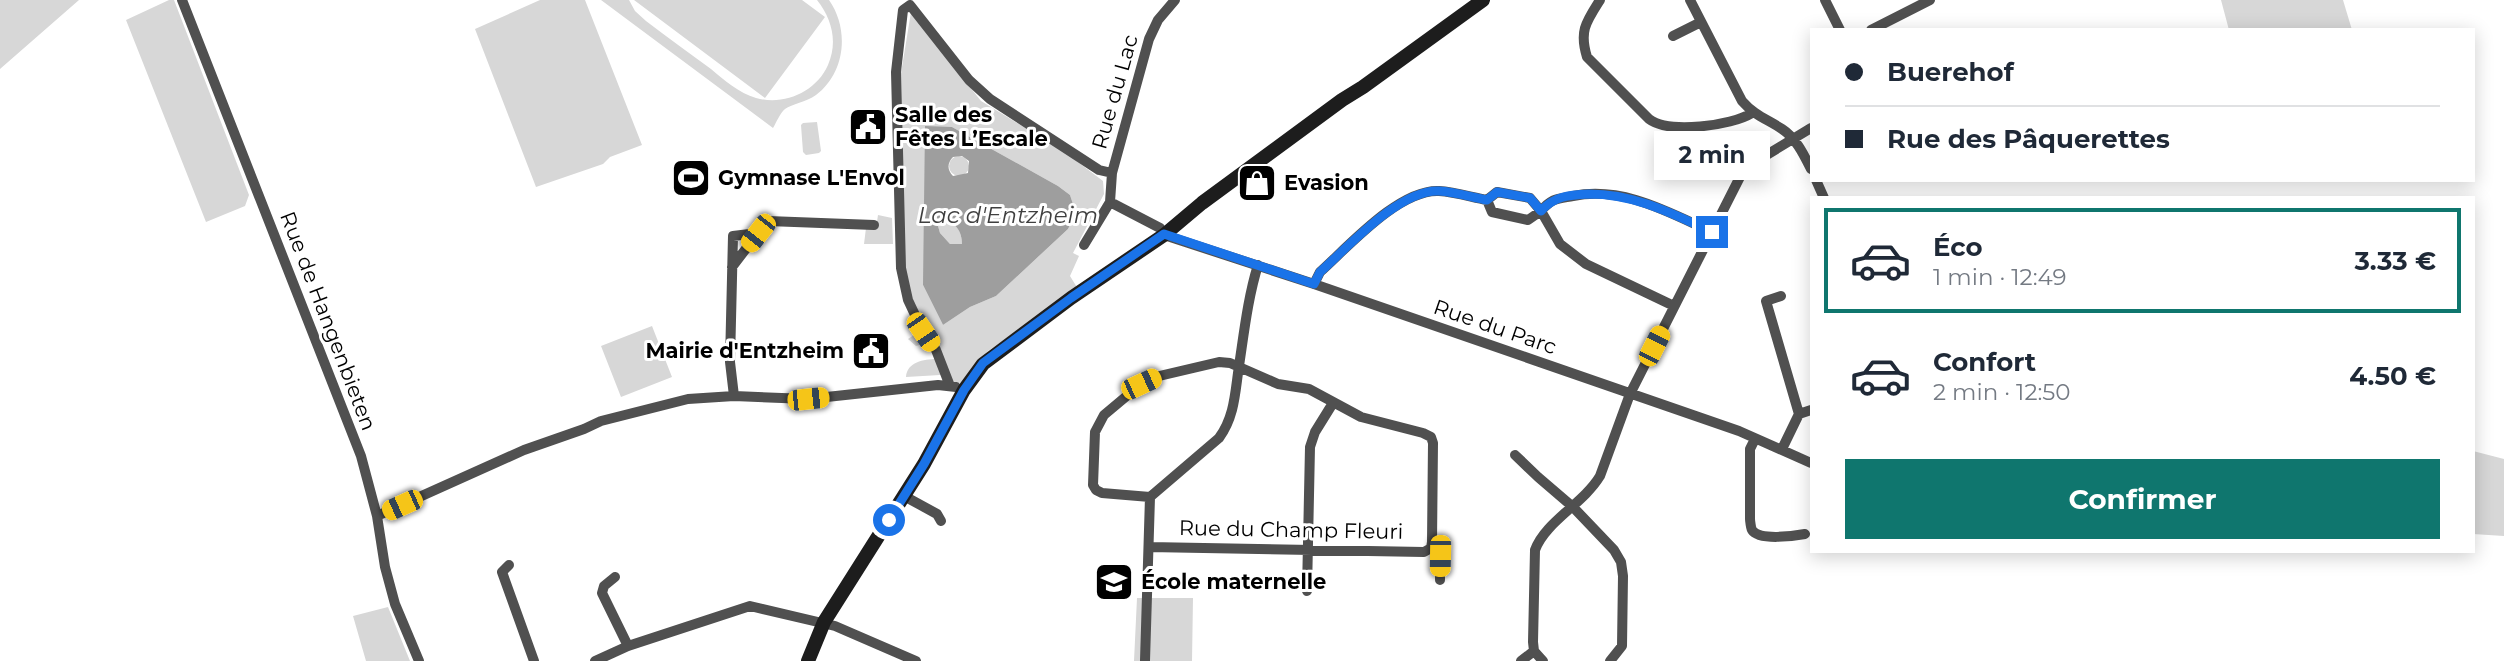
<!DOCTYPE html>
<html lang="fr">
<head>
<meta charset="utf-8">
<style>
  body { margin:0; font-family:Montserrat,sans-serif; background:#f6f6f7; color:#1f2937; height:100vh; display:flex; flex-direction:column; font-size:26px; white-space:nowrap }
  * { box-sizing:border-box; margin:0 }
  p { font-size:23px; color:#747a83 }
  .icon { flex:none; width:38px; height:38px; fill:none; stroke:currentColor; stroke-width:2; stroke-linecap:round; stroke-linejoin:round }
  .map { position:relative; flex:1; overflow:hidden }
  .sheet { position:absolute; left:1810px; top:196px; width:665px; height:357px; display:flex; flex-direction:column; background:#fff; border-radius:0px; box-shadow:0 4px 18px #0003 }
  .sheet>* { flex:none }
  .guide { position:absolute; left:1810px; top:28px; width:665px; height:154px; border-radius:0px; box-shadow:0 4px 18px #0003; display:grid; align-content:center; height:154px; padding:0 35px; background:#fff }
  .end { position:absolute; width:32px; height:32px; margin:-16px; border:9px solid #1a73e8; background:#fff; box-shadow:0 0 0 4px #fff }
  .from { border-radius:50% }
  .bubble { position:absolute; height:49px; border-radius:0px; background:#fff; box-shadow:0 4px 18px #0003; font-size:23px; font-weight:700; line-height:49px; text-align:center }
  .car { position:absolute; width:21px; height:42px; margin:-21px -10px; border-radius:9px; box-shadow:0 0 5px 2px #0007; background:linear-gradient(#f5c518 24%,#345 0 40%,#f5c518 0 76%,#345 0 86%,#f5c518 0) }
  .guide b { display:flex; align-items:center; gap:24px; height:66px; font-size:26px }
  .guide b+b { border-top:2px solid #e0e1e3 }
  .guide i { width:18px; height:18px; background:#1f2937 }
  ul { padding:12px 0 0; list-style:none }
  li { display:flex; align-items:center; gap:21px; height:105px; margin:0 14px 10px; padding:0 21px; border:4px solid transparent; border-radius:0px }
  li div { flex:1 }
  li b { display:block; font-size:26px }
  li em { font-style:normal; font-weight:700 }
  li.selected { border-color:#0f766e }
  li>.icon { width:63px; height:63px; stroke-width:1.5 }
  .button { display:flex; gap:14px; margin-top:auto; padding:14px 35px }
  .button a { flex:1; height:80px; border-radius:0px; background:#0f766e; color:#fff; font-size:28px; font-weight:700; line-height:80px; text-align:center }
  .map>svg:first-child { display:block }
  .green { fill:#d7d7d7; fill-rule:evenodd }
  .water { fill:#9e9e9e; fill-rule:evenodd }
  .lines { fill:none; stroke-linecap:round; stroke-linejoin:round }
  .street { stroke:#505050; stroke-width:10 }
  .secondary { stroke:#1d1d1d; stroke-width:14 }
  .route { stroke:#1a73e8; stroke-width:9 }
  .labels { text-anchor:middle; stroke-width:6; stroke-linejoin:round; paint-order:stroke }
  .street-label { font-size:21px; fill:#000; stroke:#fff }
  .poi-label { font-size:21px; font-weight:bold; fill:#000; stroke:#fff; text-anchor:start }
  .water-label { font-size:23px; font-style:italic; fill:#3f3f3f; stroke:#fff }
</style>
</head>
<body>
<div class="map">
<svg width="2504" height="661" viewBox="0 0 2504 661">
  <rect width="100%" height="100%" fill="#fff"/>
  <!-- green -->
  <path class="green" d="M0,0H79L0,69Z
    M169,0H174L249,195L245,206L206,222L126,20Z
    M540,0H585L642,145L610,157L603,164L536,187L475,29Z
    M601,0H629L635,11L646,21C667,37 689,53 711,69C724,80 739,93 756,98C784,106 816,92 828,65C838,42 832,19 817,0H829C850,30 845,73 816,95C806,102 792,104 785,109C780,113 776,123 773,128Z
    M634,0H802L825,17L765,98Z
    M2221,0H2343L2352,30H2229Z
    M911,12L981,101L1062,150L1103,181L1104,194L1073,253L1079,256L1070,276L1078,289L988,351L961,383L946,381L941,371L940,375L906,377C907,362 924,359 936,359L926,343L916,346L908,339L920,331L906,282L902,188L901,73ZM952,127L1058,186L1070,195L1076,213L1068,229L996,296L970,307L943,325L923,285Z
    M817,122L821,151L819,153L806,155L803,152L801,125L803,123Z
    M949 166a10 10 0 1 1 20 0a10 10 0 1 1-20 0Z
    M878,215L892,218L893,244H864L866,228H876Z
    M944,222C956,222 962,232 962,244H950L940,233L938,226Z
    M652,326L672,377L621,397L601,346Z
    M2473,451L2504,459V536L2473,534Z
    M1137,598H1193L1192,661H1134Z
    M388,607L410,661H366L353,616Z"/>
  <!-- water -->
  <path class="water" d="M925,126L952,127L1058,186L1070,195L1076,213L1068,229L996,296L970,307L943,325L923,285ZM962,156L969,161L968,173L953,176C947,170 947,163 953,157ZM944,222C956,222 962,232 962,244H950L940,233L938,226Z"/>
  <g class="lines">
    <!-- street -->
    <path class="street" d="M182,0L361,456L377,516L385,567L395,604L419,661
      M1600,0C1586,22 1579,31 1587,57L1649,119C1669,134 1731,126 1752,113
      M1690,0L1742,101C1755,116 1767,119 1782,129C1796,138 1804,155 1811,169
      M1825,0L1840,30
      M1871,30L1930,0
      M1673,36L1701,22
      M1816,180L1824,198
      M1497,192L1530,198L1541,211L1528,220L1492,212L1487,200Z
      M1110,202L1160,228L1164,235L1314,284L1739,431L1811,463
      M1084,245L1110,202L1112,173L1149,39L1158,20L1175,0
      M732,267L758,233
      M1314,284L1320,272C1348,247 1399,189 1439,191C1455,192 1471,197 1487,200
      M1781,296L1766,301L1799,414
      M1674,306L1586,264L1560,244L1541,211C1552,198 1557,199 1573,196C1623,186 1668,212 1712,232
      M950,386L936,350L923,332L908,300L901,268L896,72L903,10L910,5L969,80L990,99L1099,170L1112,173
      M734,396L730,362L733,236L758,233L768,221L874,225
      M1755,439L1750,449V519C1750,520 1751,529 1752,530C1759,541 1794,536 1805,534
      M1782,449L1799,414L1811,410
      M1515,455L1538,477L1573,507L1614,550L1621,562L1623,576L1622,646L1610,661
      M904,496L937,514L941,521
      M377,516L524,450L584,429L601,421L688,399L734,396L808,399L938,385L956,387
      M1149,547L1424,552L1431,548L1432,542L1433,443L1431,437L1423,433L1361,417L1309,389L1278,384L1230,363L1219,362L1155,377L1141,384L1104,415L1095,432L1093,485L1096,490L1102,493L1150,497
      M1431,548L1440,556V580
      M509,565L502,572L534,661
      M615,577L604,586L602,593L628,646
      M1307,591L1310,447L1315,432L1333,403
      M595,661L628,646L750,606L835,626L916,661
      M1145,661L1150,497L1219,438C1235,416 1235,392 1239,366C1244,333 1248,297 1258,265
      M1521,661L1534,651
      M1543,661L1534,651L1533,642L1535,550C1545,522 1583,504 1600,476L1630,394L1742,173L1750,165L1811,128"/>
    <!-- secondary -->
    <path class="secondary" d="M808,661L824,622L924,464L964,390L983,364L1071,298L1164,235L1202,203L1342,100L1363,87L1483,0"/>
  </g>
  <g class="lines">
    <!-- route -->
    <path class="route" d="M889,520L924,464L964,390L983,363L1071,298L1164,234L1314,284L1320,272C1348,247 1400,189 1439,191C1455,192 1471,197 1487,200L1497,192L1530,198L1541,211C1554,196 1569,195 1589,194C1635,194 1671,213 1712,232"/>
  </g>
  <!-- icons -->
  <defs>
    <g id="civic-square" transform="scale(2.0125)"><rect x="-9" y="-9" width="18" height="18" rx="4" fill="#000" stroke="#fff"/><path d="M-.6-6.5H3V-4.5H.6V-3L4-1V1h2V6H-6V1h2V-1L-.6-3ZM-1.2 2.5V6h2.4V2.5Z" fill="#fff"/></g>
    <g id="stadium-square" transform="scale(2.0125)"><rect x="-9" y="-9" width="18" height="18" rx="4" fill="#000" stroke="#fff"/><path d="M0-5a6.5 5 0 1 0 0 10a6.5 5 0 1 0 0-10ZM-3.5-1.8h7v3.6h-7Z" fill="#fff"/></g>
    <g id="shop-square" transform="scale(2.0125)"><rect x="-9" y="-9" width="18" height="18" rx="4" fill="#000" stroke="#fff"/><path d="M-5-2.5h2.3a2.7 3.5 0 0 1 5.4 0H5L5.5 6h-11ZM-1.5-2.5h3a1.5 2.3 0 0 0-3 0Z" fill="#fff"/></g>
    <g id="school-square" transform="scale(2.0125)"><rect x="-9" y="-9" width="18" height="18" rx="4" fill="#000" stroke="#fff"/><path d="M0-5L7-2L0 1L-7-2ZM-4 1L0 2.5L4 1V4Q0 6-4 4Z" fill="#fff"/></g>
  </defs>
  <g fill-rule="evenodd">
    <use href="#civic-square" x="868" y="127"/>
    <use href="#stadium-square" x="691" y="178"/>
    <use href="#shop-square" x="1257" y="183"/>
    <use href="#civic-square" x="871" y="351"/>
    <use href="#school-square" x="1114" y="582"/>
  </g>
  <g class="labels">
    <!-- street labels -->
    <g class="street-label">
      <text transform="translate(1115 92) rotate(-74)" y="7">Rue du Lac</text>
      <text transform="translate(328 321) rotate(69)" y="7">Rue de Hangenbieten</text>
      <text transform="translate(1495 327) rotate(19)" y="7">Rue du Parc</text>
      <text transform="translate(1291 530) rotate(1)" y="7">Rue du Champ Fleuri</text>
    </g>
    <!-- poi labels -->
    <g class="poi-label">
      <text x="895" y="122">Salle des<tspan x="895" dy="24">Fêtes L’Escale</tspan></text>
      <text x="718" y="185">Gymnase L'Envol</text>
      <text x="1284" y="190">Evasion</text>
      <text x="844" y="358" text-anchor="end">Mairie d'Entzheim</text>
      <text x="1141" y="589">École maternelle</text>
    </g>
    <!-- water labels -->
    <g class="water-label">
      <text x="1008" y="223">Lac d'Entzheim</text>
    </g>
  </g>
</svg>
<i class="end from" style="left:889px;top:520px"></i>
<i class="end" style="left:1712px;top:232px"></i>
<div class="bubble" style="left:1654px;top:131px;width:116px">2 min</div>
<i class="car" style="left:758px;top:233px;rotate:218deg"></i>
<i class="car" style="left:923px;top:332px;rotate:146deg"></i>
<i class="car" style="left:1654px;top:346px;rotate:27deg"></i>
<i class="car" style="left:1141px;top:384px;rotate:65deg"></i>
<i class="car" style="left:808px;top:399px;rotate:84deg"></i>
<i class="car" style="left:402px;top:505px;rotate:246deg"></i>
<i class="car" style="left:1440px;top:556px;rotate:181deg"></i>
<div class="guide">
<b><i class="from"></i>Buerehof</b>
<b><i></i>Rue des Pâquerettes</b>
</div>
<section class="sheet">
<ul>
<li class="selected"><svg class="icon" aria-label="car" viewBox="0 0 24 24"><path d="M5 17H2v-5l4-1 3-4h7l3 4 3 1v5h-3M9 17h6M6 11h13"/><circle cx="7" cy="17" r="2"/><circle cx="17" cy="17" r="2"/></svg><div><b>Éco</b><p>1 min · 12:49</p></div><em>3.33 €</em></li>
<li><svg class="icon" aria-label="car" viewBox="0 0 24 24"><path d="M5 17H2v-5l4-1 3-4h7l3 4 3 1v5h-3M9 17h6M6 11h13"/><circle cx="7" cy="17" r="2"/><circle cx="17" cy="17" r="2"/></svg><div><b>Confort</b><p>2 min · 12:50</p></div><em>4.50 €</em></li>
</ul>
<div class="button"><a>Confirmer</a></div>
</section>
</div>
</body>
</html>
